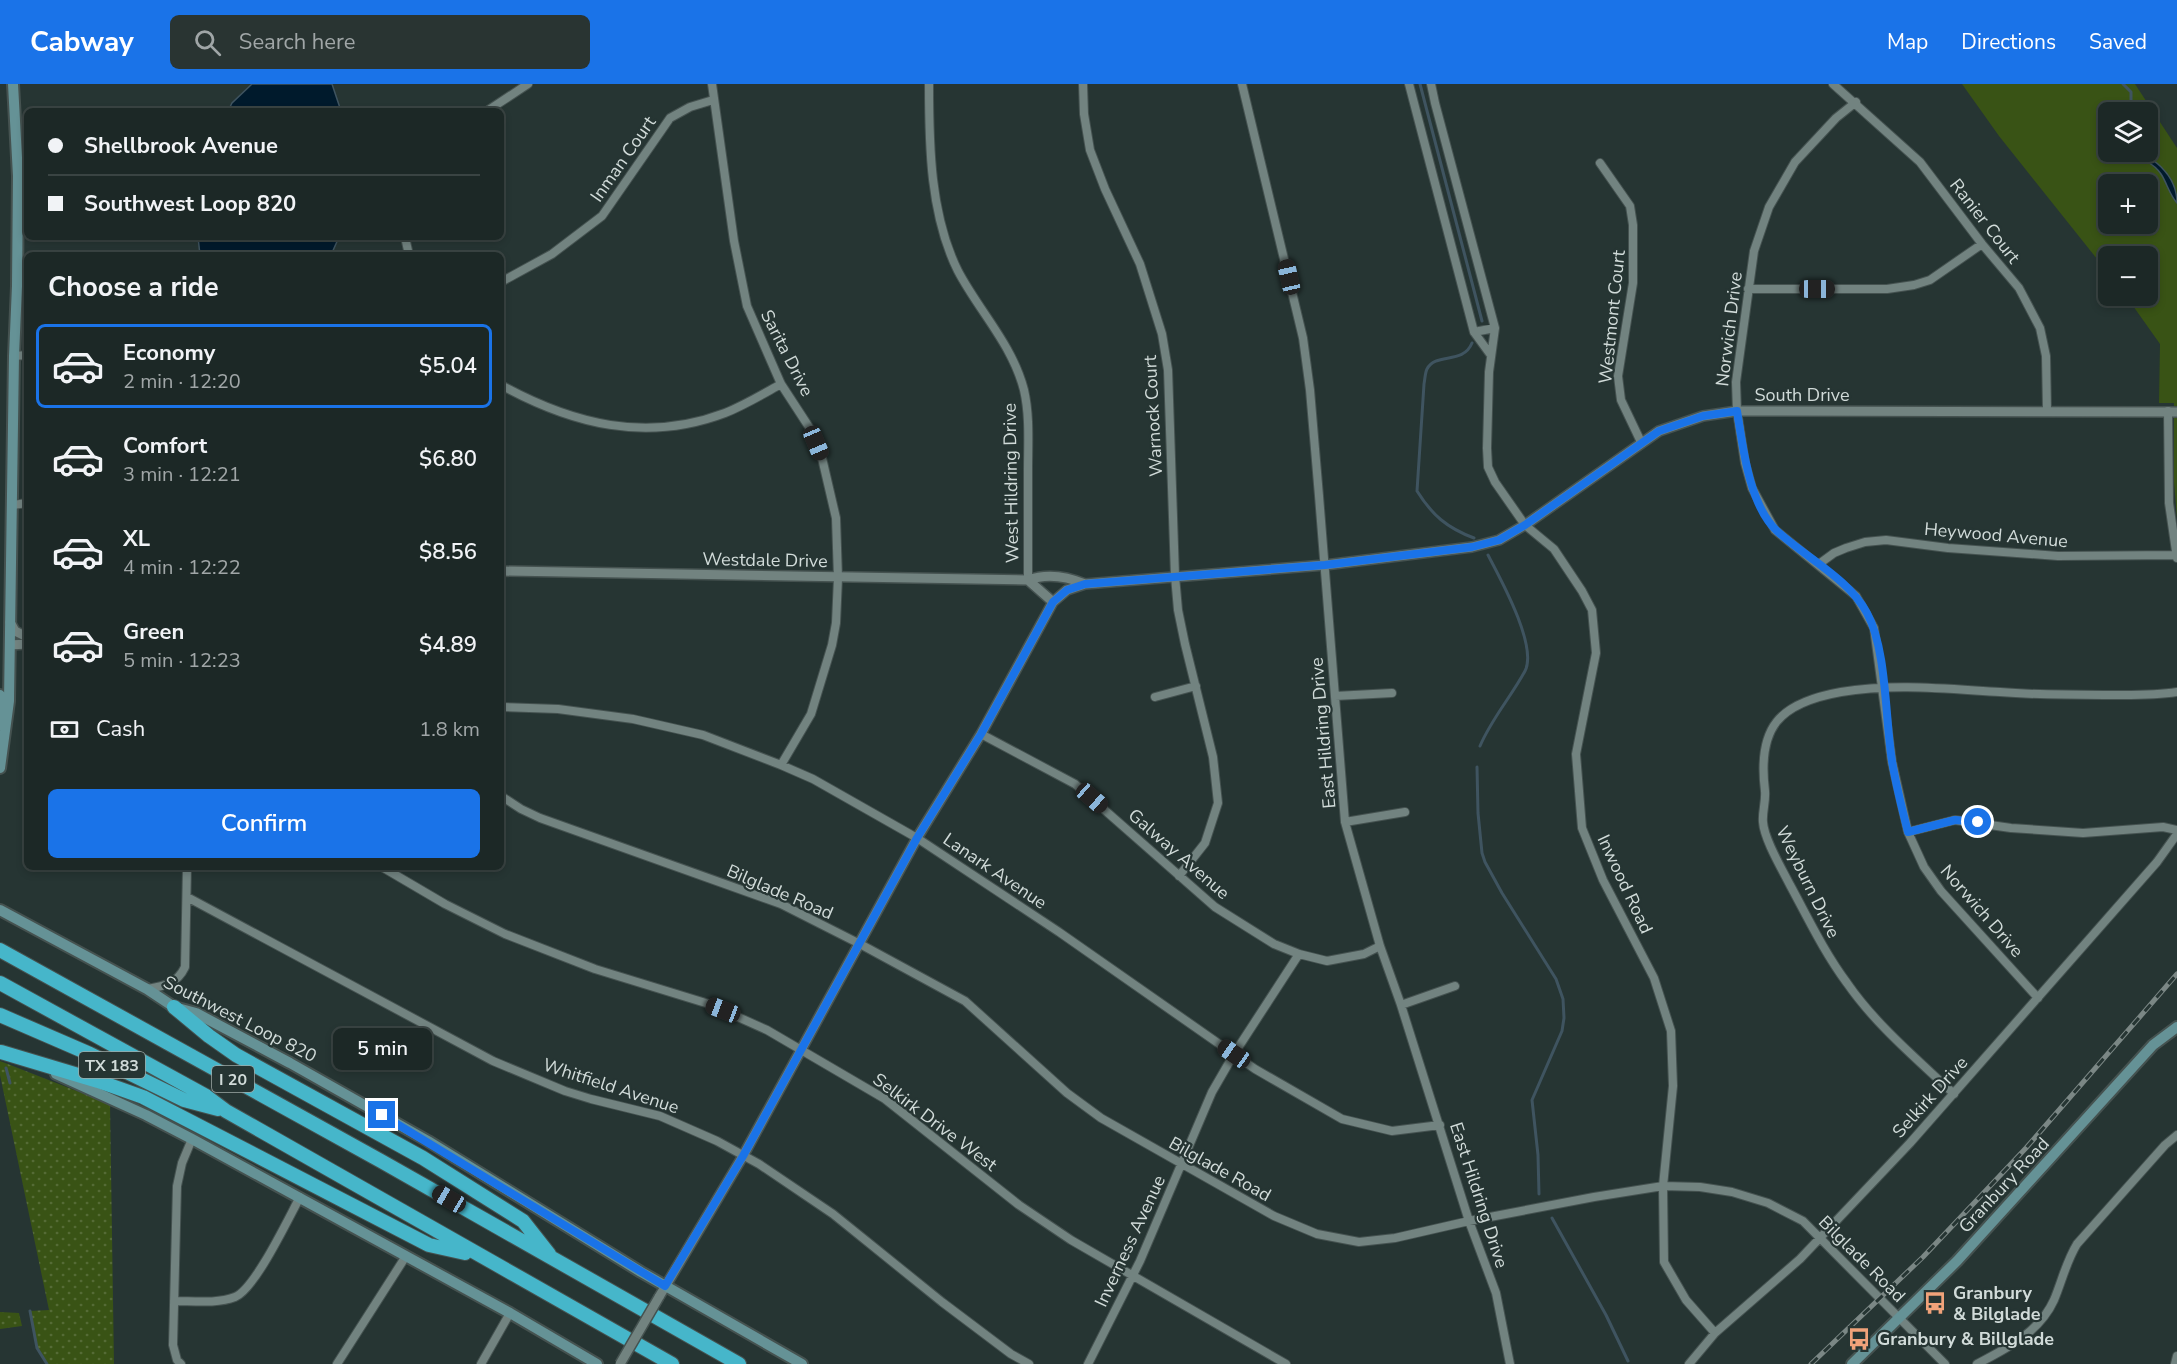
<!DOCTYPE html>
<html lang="en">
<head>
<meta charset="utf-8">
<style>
  body { margin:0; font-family:"Nunito Sans",sans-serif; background:#293432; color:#f1f3f6; height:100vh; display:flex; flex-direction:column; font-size:22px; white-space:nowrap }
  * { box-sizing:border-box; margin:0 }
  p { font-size:20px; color:#a0a6a7 }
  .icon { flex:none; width:33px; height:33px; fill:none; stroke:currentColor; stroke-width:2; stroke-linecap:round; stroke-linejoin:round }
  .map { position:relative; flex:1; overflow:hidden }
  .side { position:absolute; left:24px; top:168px; width:480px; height:618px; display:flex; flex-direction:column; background:#1c2826; border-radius:9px; box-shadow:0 3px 9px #0003,0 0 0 2px #3a4443 }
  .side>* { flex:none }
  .guide { position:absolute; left:24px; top:24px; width:480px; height:132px; border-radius:9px; box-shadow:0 3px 9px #0003,0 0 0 2px #3a4443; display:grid; align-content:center; height:132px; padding:0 24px; background:#1c2826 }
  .fabs { position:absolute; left:2098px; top:18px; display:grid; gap:12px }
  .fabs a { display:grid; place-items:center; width:60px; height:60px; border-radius:9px; background:#1c2826; box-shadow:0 3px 9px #0003,0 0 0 2px #3a4443; font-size:30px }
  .end { position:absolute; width:27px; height:27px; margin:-14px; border:8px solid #1a73e8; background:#fff; box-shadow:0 0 0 3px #fff }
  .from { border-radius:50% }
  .bubble { position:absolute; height:42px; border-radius:9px; background:#1c2826; box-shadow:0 3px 9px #0003,0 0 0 2px #3a4443; font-size:20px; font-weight:600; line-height:42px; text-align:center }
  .car { position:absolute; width:18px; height:36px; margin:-18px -9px; border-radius:8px; box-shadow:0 0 4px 2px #0007; background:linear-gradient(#222 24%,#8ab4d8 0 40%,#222 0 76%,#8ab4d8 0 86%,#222 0) }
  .guide b { display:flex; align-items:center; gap:21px; height:57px; font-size:22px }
  .guide b+b { border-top:2px solid #3a4443 }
  .guide i { width:15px; height:15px; background:#f1f3f6 }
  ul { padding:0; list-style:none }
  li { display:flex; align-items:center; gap:18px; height:84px; margin:0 12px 9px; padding:0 12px; border:3px solid transparent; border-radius:9px }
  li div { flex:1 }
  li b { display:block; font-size:22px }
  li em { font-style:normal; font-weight:600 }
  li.selected { border-color:#1a73e8 }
  li>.icon { width:54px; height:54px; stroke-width:1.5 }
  h2 { padding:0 24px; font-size:27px; line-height:72px }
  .pay { display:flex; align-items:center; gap:15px; height:66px; padding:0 24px; font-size:22px }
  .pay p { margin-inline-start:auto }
  .action { display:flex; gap:12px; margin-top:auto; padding:12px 24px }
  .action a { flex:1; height:69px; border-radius:9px; background:#1a73e8; color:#fff; font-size:24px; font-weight:600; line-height:69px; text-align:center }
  header { display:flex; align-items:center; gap:36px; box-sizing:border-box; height:84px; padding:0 30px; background:#1a73e8; color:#fff }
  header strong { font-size:28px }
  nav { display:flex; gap:33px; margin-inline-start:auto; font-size:21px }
  .search { width:420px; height:54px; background:#293432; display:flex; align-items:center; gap:15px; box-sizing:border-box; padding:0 21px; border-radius:9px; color:#a0a6a7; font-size:22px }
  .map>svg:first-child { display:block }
  .grass { fill:url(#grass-dots) }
  .park { fill:#395315; fill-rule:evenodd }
  .water { fill:#001a2c; stroke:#3f5460; stroke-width:1.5 }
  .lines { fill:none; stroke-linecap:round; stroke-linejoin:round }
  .stream { stroke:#3f5460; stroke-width:3 }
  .minor-casing { stroke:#455250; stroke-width:10 }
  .tertiary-casing { stroke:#455250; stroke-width:12 }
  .secondary-casing { stroke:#455250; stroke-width:14 }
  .motorway-casing { stroke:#455250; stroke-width:16 }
  .minor { stroke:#728380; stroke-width:8 }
  .tertiary { stroke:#728380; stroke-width:9 }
  .secondary { stroke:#659296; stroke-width:10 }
  .motorway { stroke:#46b6ca; stroke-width:14 }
  .rail-casing { stroke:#7b8785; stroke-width:5 }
  .rail { stroke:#263533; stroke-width:3; stroke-dasharray:9; stroke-linecap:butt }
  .tertiary-bridge-casing { stroke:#455250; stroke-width:12; stroke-linecap:butt }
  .tertiary-bridge { stroke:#728380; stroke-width:9 }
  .route { stroke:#1a73e8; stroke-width:8 }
  .labels { text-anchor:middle; stroke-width:4.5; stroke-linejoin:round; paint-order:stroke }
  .shield { fill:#263533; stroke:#9ea9a7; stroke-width:1.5 }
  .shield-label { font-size:16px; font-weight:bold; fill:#d1dbd9 }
  .street-label { font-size:18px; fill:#d1dbd9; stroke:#263533 }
  .poi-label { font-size:18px; font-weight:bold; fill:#d1dbd9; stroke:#263533; text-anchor:start }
</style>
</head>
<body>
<header>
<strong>Cabway</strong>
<div class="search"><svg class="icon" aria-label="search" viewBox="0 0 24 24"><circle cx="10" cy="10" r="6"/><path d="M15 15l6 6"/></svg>Search here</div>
<nav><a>Map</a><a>Directions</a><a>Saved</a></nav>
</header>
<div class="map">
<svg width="2177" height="1280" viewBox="0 0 2177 1280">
  <defs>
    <pattern id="grass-dots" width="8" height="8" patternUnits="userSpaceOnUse" patternTransform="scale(1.5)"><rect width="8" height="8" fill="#395315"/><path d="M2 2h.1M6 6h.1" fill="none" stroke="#556b36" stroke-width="1.8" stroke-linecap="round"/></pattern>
  </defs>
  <rect width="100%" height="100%" fill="#263533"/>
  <!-- grass -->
  <path class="grass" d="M0,977L110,1020L114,1280H47L37,1264L30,1227L49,1226L0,991Z
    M0,1228L19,1229L22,1242L0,1245Z"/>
  <!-- park -->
  <path class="park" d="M1962,0H2135L2177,64V434L2174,398V319H2159L2160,260L2126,212H2148V172H2109V190L1999,52ZM2109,28H2148V68H2109ZM2109,100H2148V140H2109Z"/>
  <!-- water -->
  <path class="water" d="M252,0H332L341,27H228L232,19Z
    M2125,68C2152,67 2177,92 2177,119C2169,110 2167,99 2161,90C2153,78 2138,73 2125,68Z
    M198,153H339L331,171H200Z"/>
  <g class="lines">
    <!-- stream -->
    <path class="stream" d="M1420,0L1482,237
      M2123,0L2131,8V24L2128,28
      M1472,259C1463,281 1436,268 1427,285C1425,289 1425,295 1424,300L1417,407C1432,431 1447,444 1474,454
      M1480,662C1492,634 1511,613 1525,587C1538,562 1500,494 1488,471
      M1477,683L1478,729L1482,769L1485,778L1502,809L1556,895L1563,915L1564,934L1562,947L1532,1016L1538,1071L1539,1110
      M6,984L10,999
      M1552,1134L1606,1231L1628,1277
      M30,1227L37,1264L47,1280"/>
    <!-- minor casing -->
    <g class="minor-casing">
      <path id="minor" d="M712,0L734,157L747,222L781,300L809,343L822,374L836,434L838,494L836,539L832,561L811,630L781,681
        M929,0C929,61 930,131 958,187C979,227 1012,260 1024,306C1030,332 1028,360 1028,387C1028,423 1028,460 1028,496
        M1083,0L1084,30L1090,66L1105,105L1140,180L1162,250L1168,286L1175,492L1178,526L1185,560L1213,673L1218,719L1205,759L1179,792
        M1242,0L1303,254L1310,306L1319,412L1345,738L1380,862L1401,921L1469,1137L1496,1209L1510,1280
        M1409,0L1474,248L1490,270
        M1431,0L1435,19L1495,244L1489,288L1487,364L1488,383L1495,398L1525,441L1554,465L1582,507L1592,526L1596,569L1576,670L1582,744L1603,796L1654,894L1671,947L1673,1002L1663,1102L1664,1178L1686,1216L1715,1249
        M1833,0L1920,78L1982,160L2019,204L2040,244L2046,272L2047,327
        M1856,18L1836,34L1795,78L1769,123L1754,167L1736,298L1737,327L1745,379L1752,404L1775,446L1856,512L1874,544L1892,678L1908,748L1924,783L1941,807L2038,914
        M487,27L528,0
        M1600,79L1630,122L1633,141V199L1618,292L1621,316L1641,358
        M405,153L409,171
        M501,198L552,170L602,132L670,34L690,23L713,16
        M1748,205H1887L1914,201L1930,196L1982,160
        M1474,248L1495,244
        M14,272L27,271
        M501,301C572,340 646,359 725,329C745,321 763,310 781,300
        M2168,327L2169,419L2177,474
        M13,421L27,419
        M1819,480L1834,469L1846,464L1865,458L1886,456L1948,464L2058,472L2176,471
        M1335,612L1392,609
        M1155,613L1196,602
        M501,623L558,625L633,635L703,651L781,681L813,695L917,754L1059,848L1255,985L1342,1035L1392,1047L1440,1041
        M981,650L1075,700L1215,823L1274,860L1299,870L1327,877L1364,870L1380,862
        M501,712L521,725L540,734L781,820L860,860L965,917L1067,1009L1101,1034L1274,1132L1317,1150L1359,1158L1395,1154L1469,1137L1594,1113L1663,1102L1700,1103L1732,1108L1768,1119L1803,1137L1945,1280
        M1345,738L1405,728
        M1908,748L1955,736L2011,744L2083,749L2163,743L2177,746
        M382,783L445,820L505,850L595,885L709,920L767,946L885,1015L1019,1121L1071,1156L1286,1280
        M187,813L493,977L565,1007L591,1015L660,1032L717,1057L759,1080L833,1130L942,1218L1011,1270L1029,1280
        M147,905C164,902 177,900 185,883L187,783
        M1401,921L1455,902
        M1954,1010C1917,975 1876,941 1847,899C1824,868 1808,834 1790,801C1782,785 1764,755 1763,738C1762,728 1766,718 1765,707C1757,643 1779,619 1841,608C1893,599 1948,605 2000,608C2035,611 2070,611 2104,611C2129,611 2153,612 2177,608
        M174,1217C193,1217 217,1220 235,1213C255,1205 288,1135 300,1113
        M181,1280L177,1276L173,1261L177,1102L182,1079L192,1055
        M337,1280L406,1172
        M481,1280L510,1229
        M1088,1280L1140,1177L1212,1008L1234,970L1299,870
        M1689,1280L1715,1249L1800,1175L1910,1059L2157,778L2177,750
        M1977,1280C2007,1264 2039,1249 2054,1216C2062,1197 2066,1178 2077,1160L2165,1061L2177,1051
        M2175,1280L2177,1272"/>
    </g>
    <!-- tertiary casing -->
    <g class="tertiary-casing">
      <path id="tertiary" d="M501,487L1028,496L1053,518
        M1028,496C1047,489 1066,492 1085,500
        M10,538L15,547L27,553
        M10,561L27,560
        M659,1213L743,1072L917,754L981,650L1053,518L1067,506L1085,500L1325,481L1472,463L1499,456L1525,441L1659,347L1703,332L1737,327L2177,328"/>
    </g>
    <!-- secondary casing -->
    <g class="secondary-casing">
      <path id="secondary" d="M0,611L3,642
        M0,684L9,617L14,272L17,202L18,92L13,0
        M0,826L147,905L174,923L196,929L290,979L428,1057L641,1188L802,1280
        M56,990L146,1031L192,1055L510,1229L597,1280
        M1852,1280L1957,1177L2153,961L2177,943"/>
    </g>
    <!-- motorway casing -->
    <g class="motorway-casing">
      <path id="motorway" d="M0,866L381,1077L739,1280
        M0,899L206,1012L226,1027L672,1280
        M174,923L209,952L236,971L423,1074L523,1137L549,1170
        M0,931L90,970L184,1016L218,1025
        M1,968L98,997L143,1013L429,1161L465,1169"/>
    </g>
    <!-- minor -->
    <use href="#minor" class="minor"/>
    <!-- tertiary -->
    <use href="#tertiary" class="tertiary"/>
    <!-- secondary -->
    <use href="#secondary" class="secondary"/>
    <!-- motorway -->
    <use href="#motorway" class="motorway"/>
    <!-- rail casing -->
    <g class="rail-casing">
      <path id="rail" d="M1811,1280L1923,1173L2026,1064L2177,890"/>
    </g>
    <!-- rail -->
    <use href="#rail" class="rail"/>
    <!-- tertiary-bridge casing -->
    <g class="tertiary-bridge-casing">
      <path id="tertiary-bridge" d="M620,1280L659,1213"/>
    </g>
    <!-- tertiary-bridge -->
    <use href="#tertiary-bridge" class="tertiary-bridge"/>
  </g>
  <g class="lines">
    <!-- route -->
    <path class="route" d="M382,1031L665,1202L743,1072L917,754L981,650L1053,518L1067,506L1085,500L1325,481L1472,463L1499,456L1525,441L1659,347L1703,332L1737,327C1743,363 1749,421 1777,447C1805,473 1849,495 1867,529C1887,566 1885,634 1892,677C1896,701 1902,725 1908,748L1955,736L1978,738"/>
  </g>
  <!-- icons -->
  <defs>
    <g id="bus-bare" transform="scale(1.8)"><path d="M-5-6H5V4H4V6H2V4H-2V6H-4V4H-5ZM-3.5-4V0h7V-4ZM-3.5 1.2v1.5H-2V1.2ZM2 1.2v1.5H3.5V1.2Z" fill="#f0a27a" stroke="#263533" stroke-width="2.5" paint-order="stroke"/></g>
  </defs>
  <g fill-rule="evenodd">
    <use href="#bus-bare" x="1935" y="1219"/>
    <use href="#bus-bare" x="1859" y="1255"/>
  </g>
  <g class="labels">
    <!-- shield labels -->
    <g class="shield">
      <rect x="79" y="968" width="66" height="26" rx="4.5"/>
      <rect x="212" y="982" width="42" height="26" rx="4.5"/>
    </g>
    <g class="shield-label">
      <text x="112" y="987">TX 183</text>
      <text x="233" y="1001">I 20</text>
    </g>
    <!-- street labels -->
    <g class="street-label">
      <text transform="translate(623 75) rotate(-55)" y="6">Inman Court</text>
      <text transform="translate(1985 137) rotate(52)" y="6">Ranier Court</text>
      <text transform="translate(1612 233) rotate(-84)" y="6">Westmont Court</text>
      <text transform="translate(1729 245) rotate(-83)" y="6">Norwich Drive</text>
      <text transform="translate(787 269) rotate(63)" y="6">Sarita Drive</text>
      <text x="1802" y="317">South Drive</text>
      <text transform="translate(1153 332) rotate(-93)" y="6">Warnock Court</text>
      <text transform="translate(1011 399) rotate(-91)" y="6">West Hildring Drive</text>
      <text transform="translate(1996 451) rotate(5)" y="6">Heywood Avenue</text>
      <text transform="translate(765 476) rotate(1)" y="6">Westdale Drive</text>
      <text transform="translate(1323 649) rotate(-95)" y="6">East Hildring Drive</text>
      <text transform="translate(1179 770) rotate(41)" y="6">Galway Avenue</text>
      <text transform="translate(995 787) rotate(34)" y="6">Lanark Avenue</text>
      <text transform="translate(1808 798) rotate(64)" y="6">Weyburn Drive</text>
      <text transform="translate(1625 800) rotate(65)" y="6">Inwood Road</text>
      <text transform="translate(780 808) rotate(23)" y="6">Bilglade Road</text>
      <text transform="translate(1982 827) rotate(49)" y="6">Norwich Drive</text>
      <text transform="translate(240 935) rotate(27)" y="6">Southwest Loop 820</text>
      <text transform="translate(611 1002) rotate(18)" y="6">Whitfield Avenue</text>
      <text transform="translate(1930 1013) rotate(-48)" y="6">Selkirk Drive</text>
      <text transform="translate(935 1038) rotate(37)" y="6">Selkirk Drive West</text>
      <text transform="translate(1220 1085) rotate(29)" y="6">Bilglade Road</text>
      <text transform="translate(2004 1101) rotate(-47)" y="6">Granbury Road</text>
      <text transform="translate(1479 1111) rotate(72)" y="6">East Hildring Drive</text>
      <text transform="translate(1130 1157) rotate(-65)" y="6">Inverness Avenue</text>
      <text transform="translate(1862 1175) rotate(45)" y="6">Bilglade Road</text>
    </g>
    <!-- poi labels -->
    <g class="poi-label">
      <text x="1953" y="1215">Granbury<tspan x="1953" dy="21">&amp; Bilglade</tspan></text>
      <text x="1877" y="1261">Granbury &amp; Billglade</text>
    </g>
  </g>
</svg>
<div class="fabs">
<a><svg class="icon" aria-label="layers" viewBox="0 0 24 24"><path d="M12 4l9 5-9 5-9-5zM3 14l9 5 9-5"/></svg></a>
<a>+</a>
<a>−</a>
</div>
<i class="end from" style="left:1978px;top:738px"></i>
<i class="end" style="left:382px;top:1031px"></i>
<div class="bubble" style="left:333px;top:944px;width:99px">5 min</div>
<i class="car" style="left:1289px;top:193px;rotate:347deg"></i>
<i class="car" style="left:1817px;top:205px;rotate:90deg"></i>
<i class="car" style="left:816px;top:359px;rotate:157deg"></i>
<i class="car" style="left:1092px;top:714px;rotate:131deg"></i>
<i class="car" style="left:723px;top:926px;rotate:291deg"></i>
<i class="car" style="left:1234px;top:970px;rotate:305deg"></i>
<i class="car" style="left:449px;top:1115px;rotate:300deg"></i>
<div class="guide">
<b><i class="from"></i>Shellbrook Avenue</b>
<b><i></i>Southwest Loop 820</b>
</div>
<section class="side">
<h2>Choose a ride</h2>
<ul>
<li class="selected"><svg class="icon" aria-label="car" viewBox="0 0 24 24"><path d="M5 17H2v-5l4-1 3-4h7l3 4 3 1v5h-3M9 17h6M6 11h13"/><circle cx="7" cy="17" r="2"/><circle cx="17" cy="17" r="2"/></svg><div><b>Economy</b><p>2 min · 12:20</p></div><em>$5.04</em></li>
<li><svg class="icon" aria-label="car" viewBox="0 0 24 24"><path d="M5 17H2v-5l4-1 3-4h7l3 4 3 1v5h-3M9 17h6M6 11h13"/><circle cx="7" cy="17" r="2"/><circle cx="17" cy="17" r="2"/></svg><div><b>Comfort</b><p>3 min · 12:21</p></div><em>$6.80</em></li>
<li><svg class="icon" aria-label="car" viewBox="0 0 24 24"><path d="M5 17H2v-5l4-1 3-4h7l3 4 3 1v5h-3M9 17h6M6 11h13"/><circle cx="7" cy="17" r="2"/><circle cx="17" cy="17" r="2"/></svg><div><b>XL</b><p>4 min · 12:22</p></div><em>$8.56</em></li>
<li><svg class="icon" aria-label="car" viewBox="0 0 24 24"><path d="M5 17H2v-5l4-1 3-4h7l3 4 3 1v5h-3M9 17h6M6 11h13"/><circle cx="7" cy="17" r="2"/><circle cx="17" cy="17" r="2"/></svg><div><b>Green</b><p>5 min · 12:23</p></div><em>$4.89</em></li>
</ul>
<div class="pay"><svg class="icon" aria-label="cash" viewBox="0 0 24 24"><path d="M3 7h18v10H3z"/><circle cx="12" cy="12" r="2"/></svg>Cash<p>1.8 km</p></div>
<div class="action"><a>Confirm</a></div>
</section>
</div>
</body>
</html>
